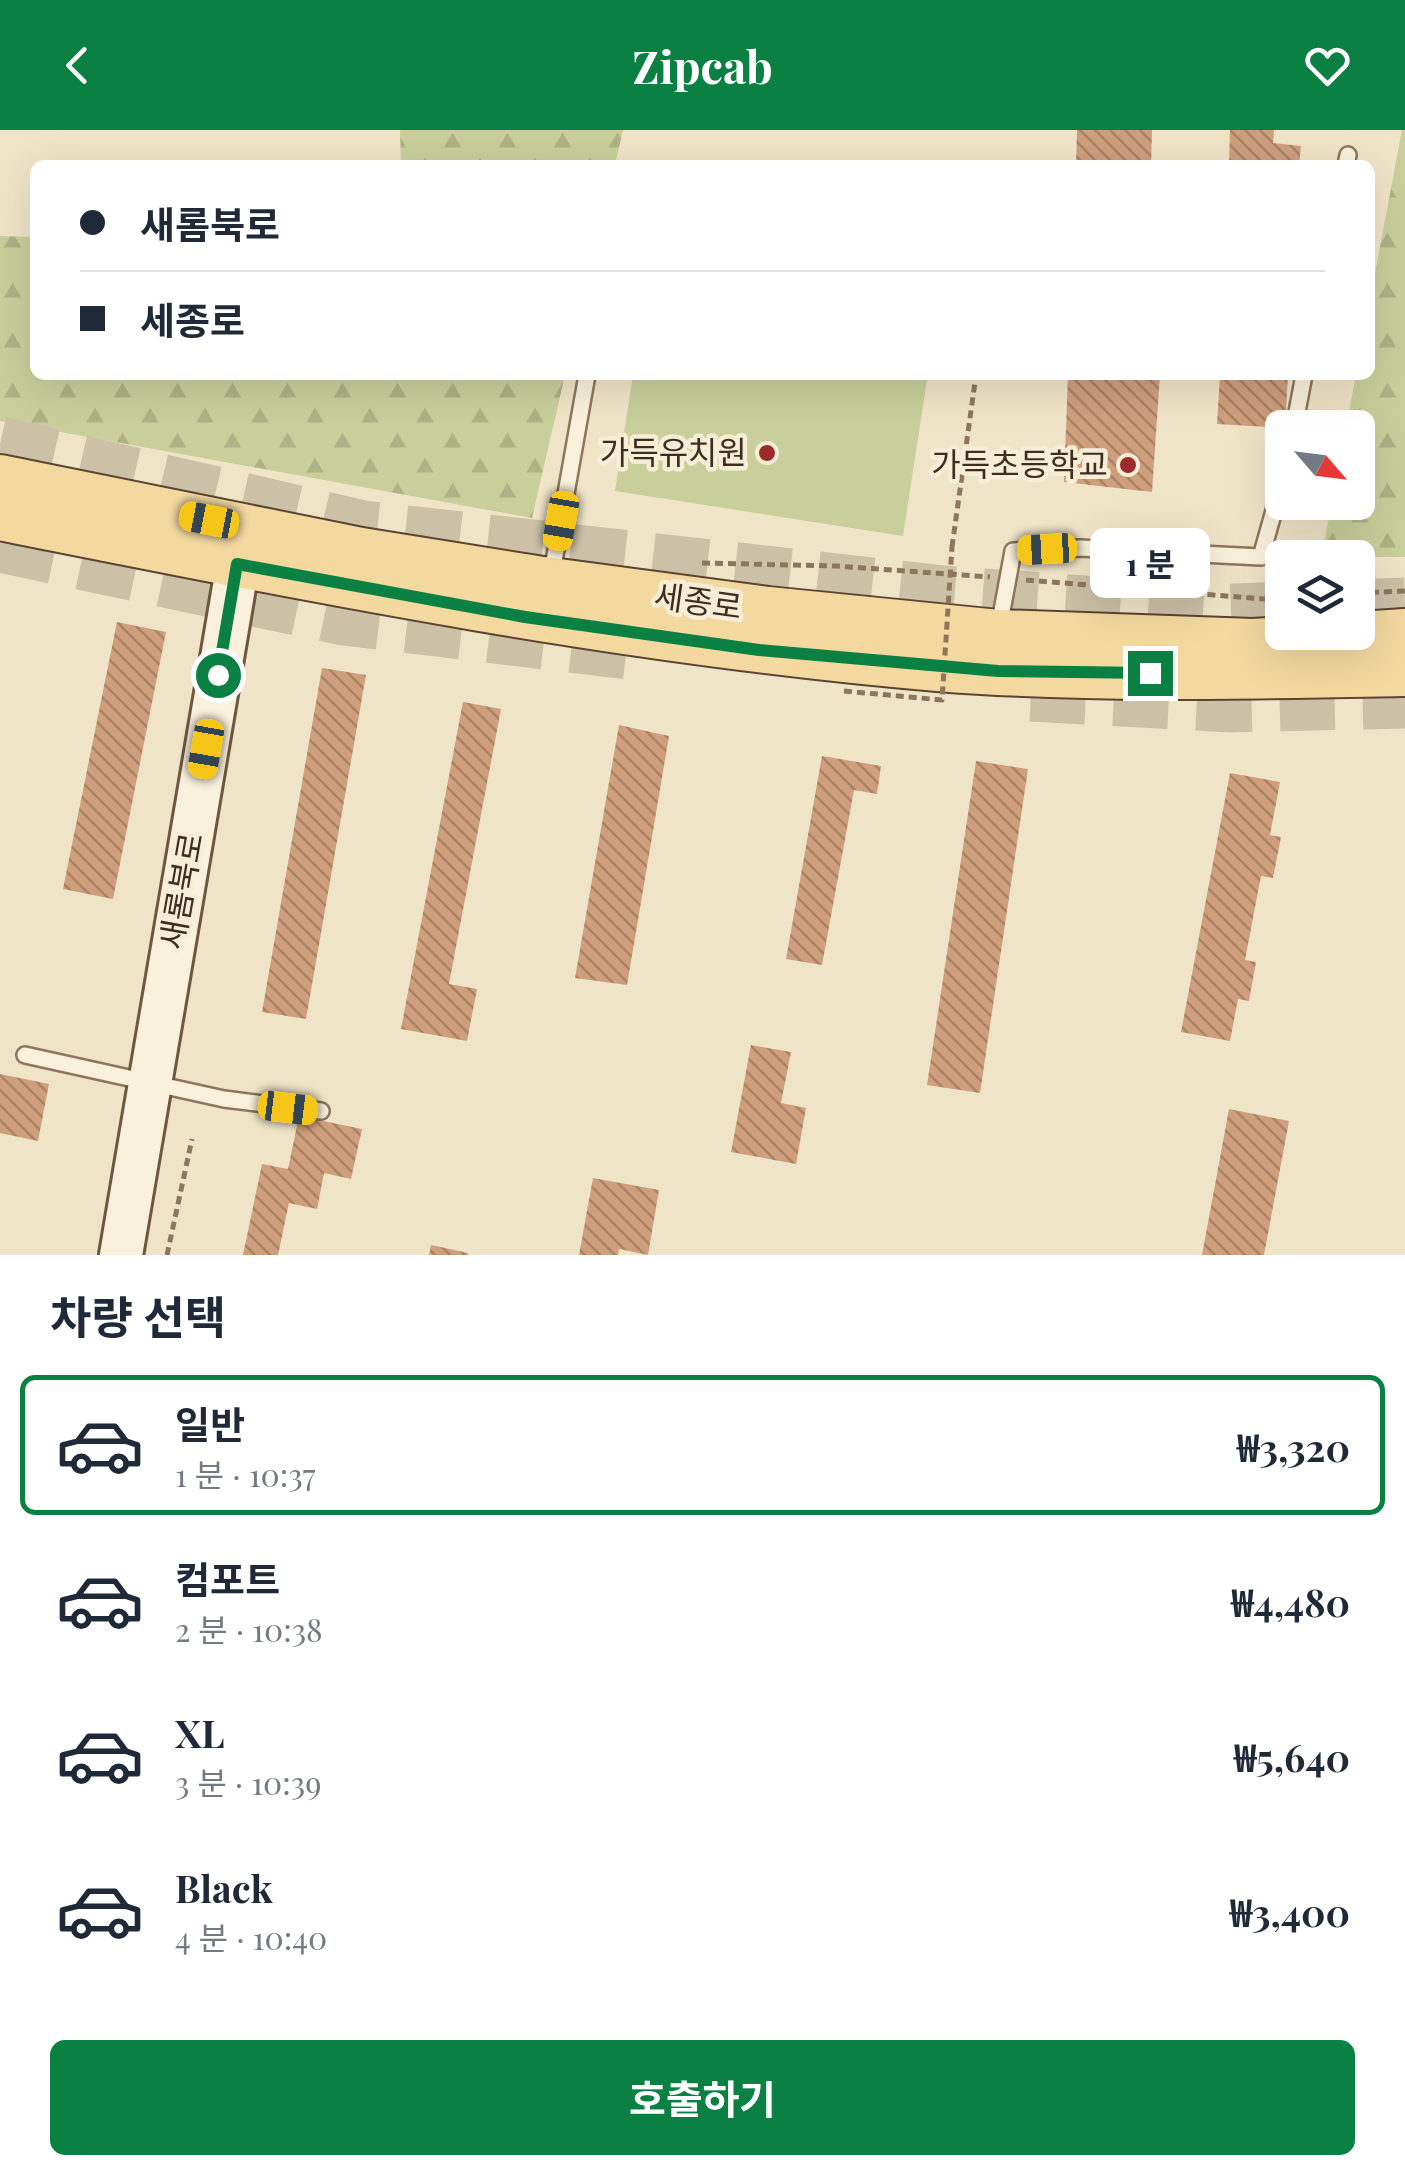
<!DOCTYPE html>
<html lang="ko">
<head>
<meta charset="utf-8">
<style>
  body { margin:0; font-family:"Playfair Display","Noto Sans KR",serif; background:#f6f6f7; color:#1f2937; height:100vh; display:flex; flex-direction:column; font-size:38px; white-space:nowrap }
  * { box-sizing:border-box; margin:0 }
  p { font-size:32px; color:#747a83 }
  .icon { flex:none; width:55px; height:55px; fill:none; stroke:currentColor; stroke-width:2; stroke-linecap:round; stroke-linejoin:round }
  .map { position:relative; height:1125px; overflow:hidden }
  .side { display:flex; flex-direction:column; background:#fff; flex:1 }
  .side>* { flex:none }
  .banner { position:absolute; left:30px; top:30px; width:1345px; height:220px; border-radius:15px; box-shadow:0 10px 40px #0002; display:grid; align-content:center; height:220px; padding:0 50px; background:#fff }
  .needle { width:65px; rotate:118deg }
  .tools { position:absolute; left:1265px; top:280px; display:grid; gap:20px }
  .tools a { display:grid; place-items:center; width:110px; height:110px; border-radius:15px; background:#fff; box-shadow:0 10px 40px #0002; font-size:50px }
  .end { position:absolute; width:45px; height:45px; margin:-22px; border:12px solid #0b8043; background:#fff; box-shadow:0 0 0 5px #fff }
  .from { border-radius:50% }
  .bubble { position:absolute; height:70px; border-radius:15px; background:#fff; box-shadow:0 10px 40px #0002; font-size:32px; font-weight:700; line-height:70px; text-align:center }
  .car { position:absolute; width:30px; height:60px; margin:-30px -15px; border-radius:12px; box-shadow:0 0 8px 2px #0007; background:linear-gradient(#f5c518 24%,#345 0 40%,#f5c518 0 76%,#345 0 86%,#f5c518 0) }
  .banner b { display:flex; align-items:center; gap:35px; height:95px; font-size:38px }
  .banner b+b { border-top:2px solid #e0e1e3 }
  .banner i { width:25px; height:25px; background:#1f2937 }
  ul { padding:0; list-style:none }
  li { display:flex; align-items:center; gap:30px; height:140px; margin:0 20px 15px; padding:0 30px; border:5px solid transparent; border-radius:15px }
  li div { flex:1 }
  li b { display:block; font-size:38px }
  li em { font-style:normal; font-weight:700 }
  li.active { border-color:#0b8043 }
  li>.icon { width:90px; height:90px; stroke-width:1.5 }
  h2 { padding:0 50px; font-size:45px; line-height:120px }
  .button { display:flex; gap:20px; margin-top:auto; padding:20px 50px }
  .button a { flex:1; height:115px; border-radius:15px; background:#0b8043; color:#fff; font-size:40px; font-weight:700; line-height:115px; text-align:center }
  header { display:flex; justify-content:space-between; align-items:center; height:130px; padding:0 50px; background:#0b8043; color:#fff; font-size:45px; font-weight:700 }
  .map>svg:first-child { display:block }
  .forest { fill:url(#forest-firs) }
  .pitch { fill:#c9cf9b }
  .building { fill:url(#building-back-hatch) }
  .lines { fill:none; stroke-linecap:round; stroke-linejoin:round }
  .highway-tunnel { stroke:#ccc0a6; stroke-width:55; stroke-dasharray:55 28; stroke-linecap:butt }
  .lane-casing { stroke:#8d765c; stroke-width:20 }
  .secondary-casing { stroke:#6f573f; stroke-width:48 }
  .primary-casing { stroke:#5b4430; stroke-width:52 }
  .path { stroke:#8d765c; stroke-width:5; stroke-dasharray:8 5; stroke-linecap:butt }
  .lane { stroke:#faf1dc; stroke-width:15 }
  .secondary { stroke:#faf1dc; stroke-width:42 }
  .primary { stroke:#f3d9a0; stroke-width:48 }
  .path-bridge { stroke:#8d765c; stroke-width:5; stroke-dasharray:8 5; stroke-linecap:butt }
  .route { stroke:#0b8043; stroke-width:12 }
  .poi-dot { fill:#9e2a2b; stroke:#f7eed8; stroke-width:4 }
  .labels { text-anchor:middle; stroke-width:9; stroke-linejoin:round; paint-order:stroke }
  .poi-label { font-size:32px; fill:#3d2e20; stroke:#f7eed8; text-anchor:end }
  .street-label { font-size:32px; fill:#3d2e20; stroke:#f7eed8 }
</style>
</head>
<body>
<header><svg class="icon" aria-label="back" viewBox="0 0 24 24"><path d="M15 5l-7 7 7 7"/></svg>Zipcab<svg class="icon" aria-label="heart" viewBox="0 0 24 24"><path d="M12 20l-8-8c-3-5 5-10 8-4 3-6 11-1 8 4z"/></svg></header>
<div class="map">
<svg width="1405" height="1125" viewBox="0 0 1405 1125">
  <defs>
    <pattern id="forest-firs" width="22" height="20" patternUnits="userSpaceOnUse" patternTransform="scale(2.5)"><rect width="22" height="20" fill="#c9cf9b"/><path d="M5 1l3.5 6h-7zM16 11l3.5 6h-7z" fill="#aeb285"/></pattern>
    <pattern id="building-back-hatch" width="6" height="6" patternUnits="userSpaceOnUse" patternTransform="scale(2.5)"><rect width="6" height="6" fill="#cf9f7d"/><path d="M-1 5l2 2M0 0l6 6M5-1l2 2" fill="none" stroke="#a98266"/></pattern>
  </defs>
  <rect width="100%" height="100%" fill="#f0e4c8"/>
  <!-- forest -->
  <path class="forest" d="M400,0H623L615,35H401Z
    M1402,0H1405V427H1321L1332,373L1358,372V298L1346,297L1356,245H1370V170Z
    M0,106L35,107V245H565L532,388L0,291Z"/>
  <!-- pitch -->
  <path class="pitch" d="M633,245H895L927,250L903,406L615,361Z"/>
  <!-- building -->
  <path class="building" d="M1077,0H1152L1151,35H1076Z
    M1230,0H1274L1273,13L1301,16L1299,35H1229Z
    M1068,245H1160L1152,362L1064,352Z
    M1220,245H1288L1285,298L1217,294Z
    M117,492L166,502L113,769L63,759Z
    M322,538L366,545L306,889L262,882Z
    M463,572L501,579L449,854L477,859L467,911L401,899Z
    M619,595L669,606L627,855L575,848Z
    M822,626L881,636L877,664L854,660L822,835L786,829Z
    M976,631L1028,639L980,963L927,955Z
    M1230,643L1280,652L1270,705L1281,707L1273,748L1261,746L1245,830L1256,832L1249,871L1238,869L1230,911L1181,902Z
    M751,915L791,922L781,973L806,978L796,1034L731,1022Z
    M0,944L49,954L38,1011L0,1003Z
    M1229,979L1289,991L1264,1125H1202Z
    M299,986L362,999L351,1049L324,1043L317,1079L289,1073L278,1125H243L262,1034L288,1039Z
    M593,1048L659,1060L648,1125L619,1119L618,1125H579Z
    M431,1115L468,1123V1125H429Z"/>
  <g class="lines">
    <!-- highway-tunnel -->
    <path class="highway-tunnel" d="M0,314L363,398L943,463L1211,482L1282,479
      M0,415L344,488L637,523
      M1358,477L1405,475
      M1031,564L1231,575L1405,571"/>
    <!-- lane casing -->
    <g class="lane-casing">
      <path id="lane" d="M1346,35L1348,25
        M1294,298L1304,245
        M551,448L587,245
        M999,497L1013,421L1080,418L1261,427L1282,352
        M25,925L224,969L321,981"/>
    </g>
    <!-- secondary casing -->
    <g class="secondary-casing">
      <path id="secondary" d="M121,1125L244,398"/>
    </g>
    <!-- primary casing -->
    <g class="primary-casing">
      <path id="primary" d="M0,349L361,422L536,450L768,481L998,504L1253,513L1405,503
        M0,386C312,448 620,510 938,537C1092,549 1250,545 1405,542"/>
    </g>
    <!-- path -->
    <path class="path" d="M952,417L976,245
      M702,433L836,436L990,447
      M1026,450L1264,469L1282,468
      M1358,463L1405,461
      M167,1125L192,1009"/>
    <!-- lane -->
    <use href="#lane" class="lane"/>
    <!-- secondary -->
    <use href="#secondary" class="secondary"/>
    <!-- primary -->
    <use href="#primary" class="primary"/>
    <!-- path-bridge -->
    <path class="path-bridge" d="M844,561L942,570L952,417"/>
  </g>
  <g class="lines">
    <!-- route -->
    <path class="route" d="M218,545L237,434L525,487L759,520L998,541L1150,543"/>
  </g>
  <!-- markers -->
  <g class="poi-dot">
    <circle cx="767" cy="323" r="10"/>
    <circle cx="1128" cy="335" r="10"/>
  </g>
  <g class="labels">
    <!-- poi labels -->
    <g class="poi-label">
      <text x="747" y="334">가득유치원</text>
      <text x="1108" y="346">가득초등학교</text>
    </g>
    <!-- street labels -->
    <g class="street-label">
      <text transform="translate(698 472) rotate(8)" y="11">세종로</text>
      <text transform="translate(182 761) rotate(-80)" y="11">새롬북로</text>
    </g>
  </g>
</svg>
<div class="tools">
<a><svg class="needle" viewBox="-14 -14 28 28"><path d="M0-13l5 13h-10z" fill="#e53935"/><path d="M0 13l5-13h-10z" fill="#747a83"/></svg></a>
<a><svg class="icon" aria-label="layers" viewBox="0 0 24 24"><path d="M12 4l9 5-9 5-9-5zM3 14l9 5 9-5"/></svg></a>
</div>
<i class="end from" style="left:218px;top:545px"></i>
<i class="end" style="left:1150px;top:543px"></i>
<div class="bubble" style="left:1090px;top:398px;width:120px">1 분</div>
<i class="car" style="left:209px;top:390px;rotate:281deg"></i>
<i class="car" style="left:561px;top:391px;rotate:190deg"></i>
<i class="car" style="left:1047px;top:419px;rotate:267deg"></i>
<i class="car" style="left:206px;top:619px;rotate:190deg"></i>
<i class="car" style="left:288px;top:978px;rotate:97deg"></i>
<div class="banner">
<b><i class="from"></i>새롬북로</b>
<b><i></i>세종로</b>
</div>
</div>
<section class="side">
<h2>차량 선택</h2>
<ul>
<li class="active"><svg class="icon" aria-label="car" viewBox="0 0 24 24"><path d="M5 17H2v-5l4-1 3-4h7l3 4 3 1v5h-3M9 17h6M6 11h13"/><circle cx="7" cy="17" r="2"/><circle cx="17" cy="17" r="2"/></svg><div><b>일반</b><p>1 분 · 10:37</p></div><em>₩3,320</em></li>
<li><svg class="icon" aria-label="car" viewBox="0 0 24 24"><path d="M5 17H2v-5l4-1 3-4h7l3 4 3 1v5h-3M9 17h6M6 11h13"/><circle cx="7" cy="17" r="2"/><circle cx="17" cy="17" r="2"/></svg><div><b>컴포트</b><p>2 분 · 10:38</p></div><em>₩4,480</em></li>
<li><svg class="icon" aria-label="car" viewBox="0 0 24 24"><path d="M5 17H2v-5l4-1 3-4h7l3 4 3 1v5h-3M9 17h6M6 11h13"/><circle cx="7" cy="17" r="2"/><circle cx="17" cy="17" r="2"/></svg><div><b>XL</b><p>3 분 · 10:39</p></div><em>₩5,640</em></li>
<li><svg class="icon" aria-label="car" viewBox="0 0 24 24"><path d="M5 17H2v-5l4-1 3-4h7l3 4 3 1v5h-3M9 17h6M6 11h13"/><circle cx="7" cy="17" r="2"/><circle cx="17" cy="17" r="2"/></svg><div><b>Black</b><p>4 분 · 10:40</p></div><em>₩3,400</em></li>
</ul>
<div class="button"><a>호출하기</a></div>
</section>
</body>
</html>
